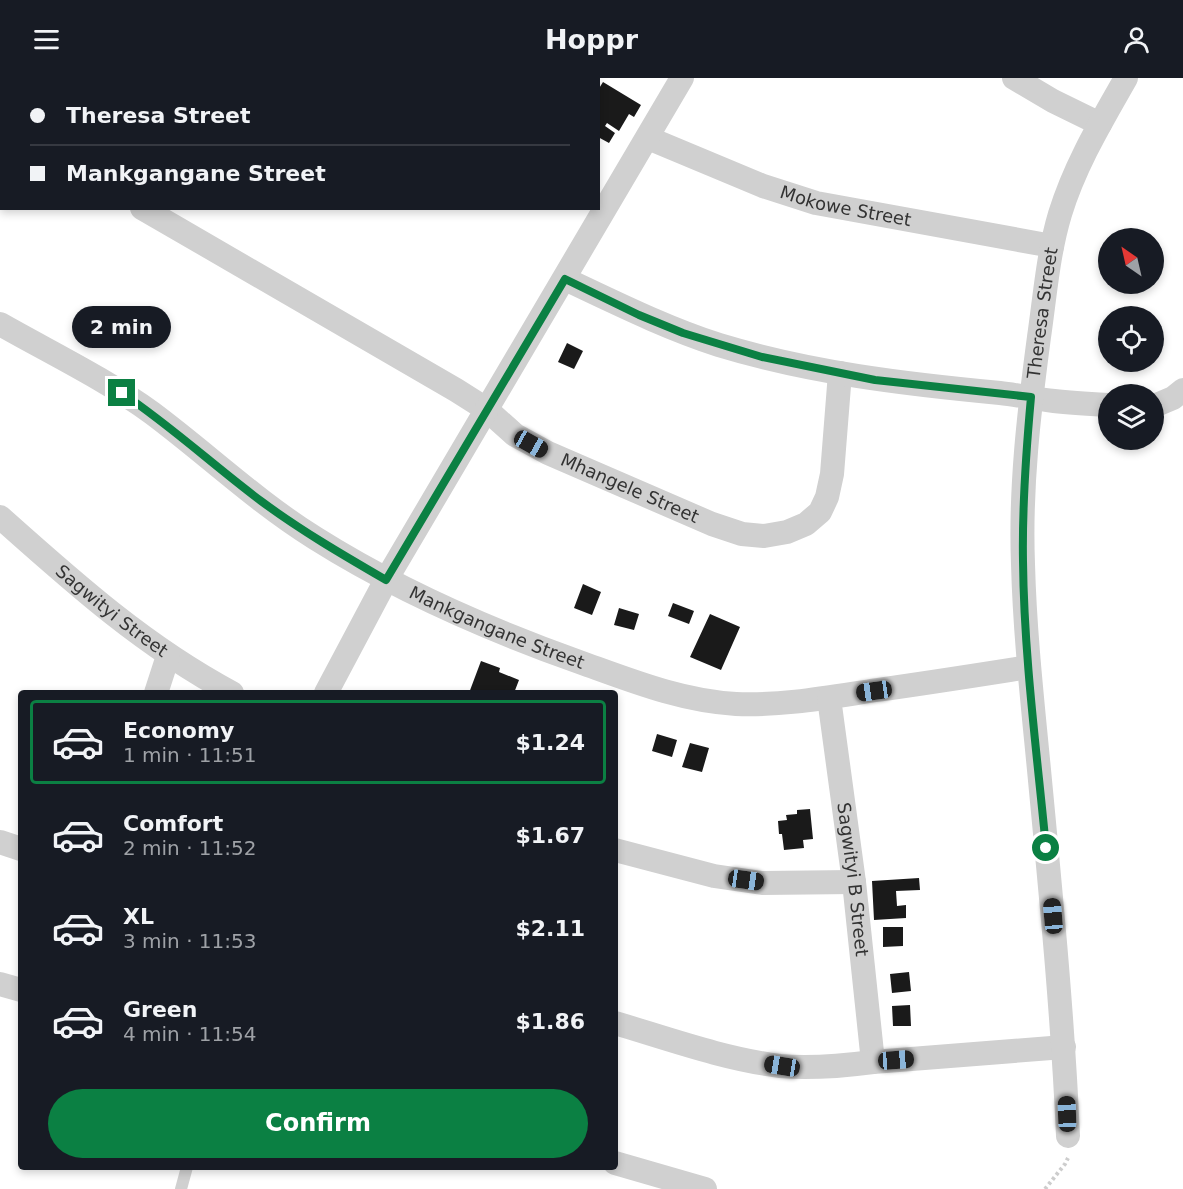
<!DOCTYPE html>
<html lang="en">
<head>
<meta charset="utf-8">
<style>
  body { margin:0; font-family:"DejaVu Sans",sans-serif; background:#20242c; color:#f1f3f6; height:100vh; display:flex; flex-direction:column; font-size:22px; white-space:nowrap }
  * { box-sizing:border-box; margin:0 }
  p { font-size:20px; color:#9ea1a6 }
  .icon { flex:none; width:33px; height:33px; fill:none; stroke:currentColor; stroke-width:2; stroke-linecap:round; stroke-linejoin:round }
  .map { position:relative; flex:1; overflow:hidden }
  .sheet { position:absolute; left:18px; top:612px; width:600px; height:480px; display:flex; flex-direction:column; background:#171b24; border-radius:6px; box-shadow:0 3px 9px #0003 }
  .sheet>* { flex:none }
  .hud { position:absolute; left:0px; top:0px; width:600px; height:132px; box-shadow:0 3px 9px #0003; display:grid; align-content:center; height:132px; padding:0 30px; background:#171b24 }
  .needle { width:39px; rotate:326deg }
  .buttons { position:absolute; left:1098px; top:150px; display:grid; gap:12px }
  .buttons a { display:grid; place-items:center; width:66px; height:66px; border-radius:50%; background:#171b24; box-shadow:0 3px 9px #0003; font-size:30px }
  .end { position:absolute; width:27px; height:27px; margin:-14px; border:8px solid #0b8043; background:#fff; box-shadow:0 0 0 3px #fff }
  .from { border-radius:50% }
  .bubble { position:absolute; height:42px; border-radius:21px; background:#171b24; box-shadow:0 3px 9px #0003; font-size:20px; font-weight:700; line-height:42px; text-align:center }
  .car { position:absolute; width:18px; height:36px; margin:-18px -9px; border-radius:8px; box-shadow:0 0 4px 2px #0007; background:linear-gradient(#222 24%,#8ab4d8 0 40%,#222 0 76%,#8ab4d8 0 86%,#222 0) }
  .hud b { display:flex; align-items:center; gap:21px; height:57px; font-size:22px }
  .hud b+b { border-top:2px solid #363941 }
  .hud i { width:15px; height:15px; background:#f1f3f6 }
  ul { padding:10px 0 0; list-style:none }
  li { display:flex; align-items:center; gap:18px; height:84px; margin:0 12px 9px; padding:0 18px; border:3px solid transparent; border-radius:6px }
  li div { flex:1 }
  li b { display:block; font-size:22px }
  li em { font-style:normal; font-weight:700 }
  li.current { border-color:#0b8043 }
  li>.icon { width:54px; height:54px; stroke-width:1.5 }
  .action { display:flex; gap:12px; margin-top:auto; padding:12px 30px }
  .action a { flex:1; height:69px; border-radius:36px; background:#0b8043; color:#fff; font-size:24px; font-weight:700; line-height:69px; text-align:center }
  header { display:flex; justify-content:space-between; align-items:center; height:78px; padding:0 30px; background:#171b24; font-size:27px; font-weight:700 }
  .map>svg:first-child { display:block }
  .building { fill:#1a1a1a }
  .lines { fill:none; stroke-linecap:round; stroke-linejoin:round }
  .path { stroke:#cdcdcd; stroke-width:4; stroke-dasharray:3 3; stroke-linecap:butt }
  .lane { stroke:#d0d0d0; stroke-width:12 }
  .street { stroke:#d0d0d0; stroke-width:24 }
  .route { stroke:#0b8043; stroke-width:8 }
  .labels { text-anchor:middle; stroke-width:6; stroke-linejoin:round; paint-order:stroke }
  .street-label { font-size:18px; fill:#333; stroke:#fff }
</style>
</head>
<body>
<header><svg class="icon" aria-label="menu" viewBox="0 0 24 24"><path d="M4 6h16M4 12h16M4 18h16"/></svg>Hoppr<svg class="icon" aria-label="person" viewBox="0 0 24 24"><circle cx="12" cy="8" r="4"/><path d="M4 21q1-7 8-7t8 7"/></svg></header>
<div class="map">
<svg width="1183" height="1111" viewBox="0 0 1183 1111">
  <rect width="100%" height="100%" fill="#fff"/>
  <!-- building -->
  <path class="building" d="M603,4L641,27L634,39L629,36L619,53L607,45L605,48L615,55L609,65L598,59V12Z
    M567,265L583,273L574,291L558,284Z
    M583,506L601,514L592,537L574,530Z
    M673,525L694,533L689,546L668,538Z
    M619,530L639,536L634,552L614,547Z
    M710,536L740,549L721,592L690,579Z
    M481,583L500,590L499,594L519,602L514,615H469Z
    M657,656L677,662L672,679L652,673Z
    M690,665L709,670L702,694L682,689Z
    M810,731L813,761L803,762L804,770L784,772L782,756H779L778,743L787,742L786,737L797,736V732Z
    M919,800L920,812L896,813L897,828L906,827V840L874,842L872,803Z
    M883,849H903V868L883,869Z
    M909,894L911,913L892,915L890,896Z
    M910,927L911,948H893L892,928Z"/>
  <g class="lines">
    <!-- path -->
    <path class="path" d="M1045,1111L1065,1086L1068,1080"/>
    <!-- lane -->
    <path class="lane" d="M181,1111L187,1089"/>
    <!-- street -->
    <g class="street">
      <path d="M1014,0L1053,23L1100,46"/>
      <path d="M0,48L2,49"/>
      <path id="s1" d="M648,60L763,108L816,125L1052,168"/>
      <path id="s2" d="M142,130L456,312L486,331L515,357L548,375L712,446L742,456L764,458L787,454L806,446L820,434L827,419L832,396L840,295"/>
      <path d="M565,201C616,225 666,250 719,267C811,295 905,306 1000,315C1018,317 1036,321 1054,323C1072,325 1090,326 1108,327"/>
      <path id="s3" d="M0,246C51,275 105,301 152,335C207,376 257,424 315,460C399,513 489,552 582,585C632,603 682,623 736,626C783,628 830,619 877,612C928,605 978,597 1029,589"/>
      <path d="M1154,328L1173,320L1183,312"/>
      <path id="s4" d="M0,439C74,505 144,568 232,615"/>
      <path d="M156,615L168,578"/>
      <path d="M326,615L386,502L682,0"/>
      <path id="s5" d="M829,620L854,804L873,984"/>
      <path d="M0,764L21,771"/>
      <path d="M615,772L714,798L762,805L854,804"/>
      <path d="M0,906L21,912"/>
      <path d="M615,945C669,961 724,981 780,988C811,991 842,988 873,984L1064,969"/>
      <path id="s6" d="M1068,1058C1063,943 1052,828 1041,713C1034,637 1025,562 1023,486C1020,410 1029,334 1039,259C1045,218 1048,176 1060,136C1075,87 1101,44 1126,0"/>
      <path d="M615,1085L705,1111"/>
    </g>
  </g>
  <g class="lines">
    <!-- route -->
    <path class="route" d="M122,315C171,348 213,387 261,423C300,452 343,477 386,502L565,201L639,237L683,255L762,279L875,302L1031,319C1026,374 1022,428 1023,483C1024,579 1037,675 1046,770"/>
  </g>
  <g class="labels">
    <!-- street labels -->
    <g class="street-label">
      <text dy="6" stroke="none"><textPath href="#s1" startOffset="210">Mokowe Street</textPath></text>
      <text dy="6" stroke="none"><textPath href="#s6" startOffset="826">Theresa Street</textPath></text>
      <text dy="6" stroke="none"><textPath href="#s2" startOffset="564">Mhangele Street</textPath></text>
      <text dy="6" stroke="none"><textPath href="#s4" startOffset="146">Sagwityi Street</textPath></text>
      <text dy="6" stroke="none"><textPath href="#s3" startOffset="585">Mankgangane Street</textPath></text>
      <text dy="6" stroke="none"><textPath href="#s5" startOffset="183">Sagwityi B Street</textPath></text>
    </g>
  </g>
</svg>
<div class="buttons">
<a><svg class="needle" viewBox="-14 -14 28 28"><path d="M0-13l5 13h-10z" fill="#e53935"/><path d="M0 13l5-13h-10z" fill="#9ea1a6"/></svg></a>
<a><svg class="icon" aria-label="locate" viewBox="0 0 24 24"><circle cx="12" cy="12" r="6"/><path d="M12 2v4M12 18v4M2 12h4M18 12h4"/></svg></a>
<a><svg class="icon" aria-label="layers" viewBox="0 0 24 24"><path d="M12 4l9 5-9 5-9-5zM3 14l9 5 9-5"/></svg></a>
</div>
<i class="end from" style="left:1046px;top:770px"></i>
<i class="end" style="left:122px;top:315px"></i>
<div class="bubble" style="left:72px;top:228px;width:99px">2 min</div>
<i class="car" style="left:531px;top:366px;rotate:119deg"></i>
<i class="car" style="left:874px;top:613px;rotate:262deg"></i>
<i class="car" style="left:746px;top:802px;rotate:98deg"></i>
<i class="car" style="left:1053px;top:838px;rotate:355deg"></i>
<i class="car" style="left:896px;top:982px;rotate:86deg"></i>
<i class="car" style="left:782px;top:988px;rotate:279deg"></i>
<i class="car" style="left:1067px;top:1036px;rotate:358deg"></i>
<div class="hud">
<b><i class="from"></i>Theresa Street</b>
<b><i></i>Mankgangane Street</b>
</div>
<section class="sheet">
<ul>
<li class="current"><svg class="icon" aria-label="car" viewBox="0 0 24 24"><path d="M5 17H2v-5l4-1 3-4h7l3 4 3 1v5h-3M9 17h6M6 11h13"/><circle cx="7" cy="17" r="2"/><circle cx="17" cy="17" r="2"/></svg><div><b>Economy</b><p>1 min · 11:51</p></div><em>$1.24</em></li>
<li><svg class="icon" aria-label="car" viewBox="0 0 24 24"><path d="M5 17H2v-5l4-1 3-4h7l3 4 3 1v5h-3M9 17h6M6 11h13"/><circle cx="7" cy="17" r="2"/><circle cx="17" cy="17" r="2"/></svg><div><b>Comfort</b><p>2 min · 11:52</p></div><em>$1.67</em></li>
<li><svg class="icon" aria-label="car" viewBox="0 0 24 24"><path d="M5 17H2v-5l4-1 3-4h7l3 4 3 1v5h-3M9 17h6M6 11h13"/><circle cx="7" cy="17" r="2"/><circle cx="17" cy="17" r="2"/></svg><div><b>XL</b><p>3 min · 11:53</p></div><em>$2.11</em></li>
<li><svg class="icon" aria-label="car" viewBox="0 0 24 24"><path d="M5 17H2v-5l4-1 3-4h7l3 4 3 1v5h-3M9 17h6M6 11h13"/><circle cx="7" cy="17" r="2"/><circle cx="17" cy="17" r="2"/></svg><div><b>Green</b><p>4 min · 11:54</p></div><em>$1.86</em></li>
</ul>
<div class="action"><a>Confirm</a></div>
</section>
</div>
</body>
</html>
